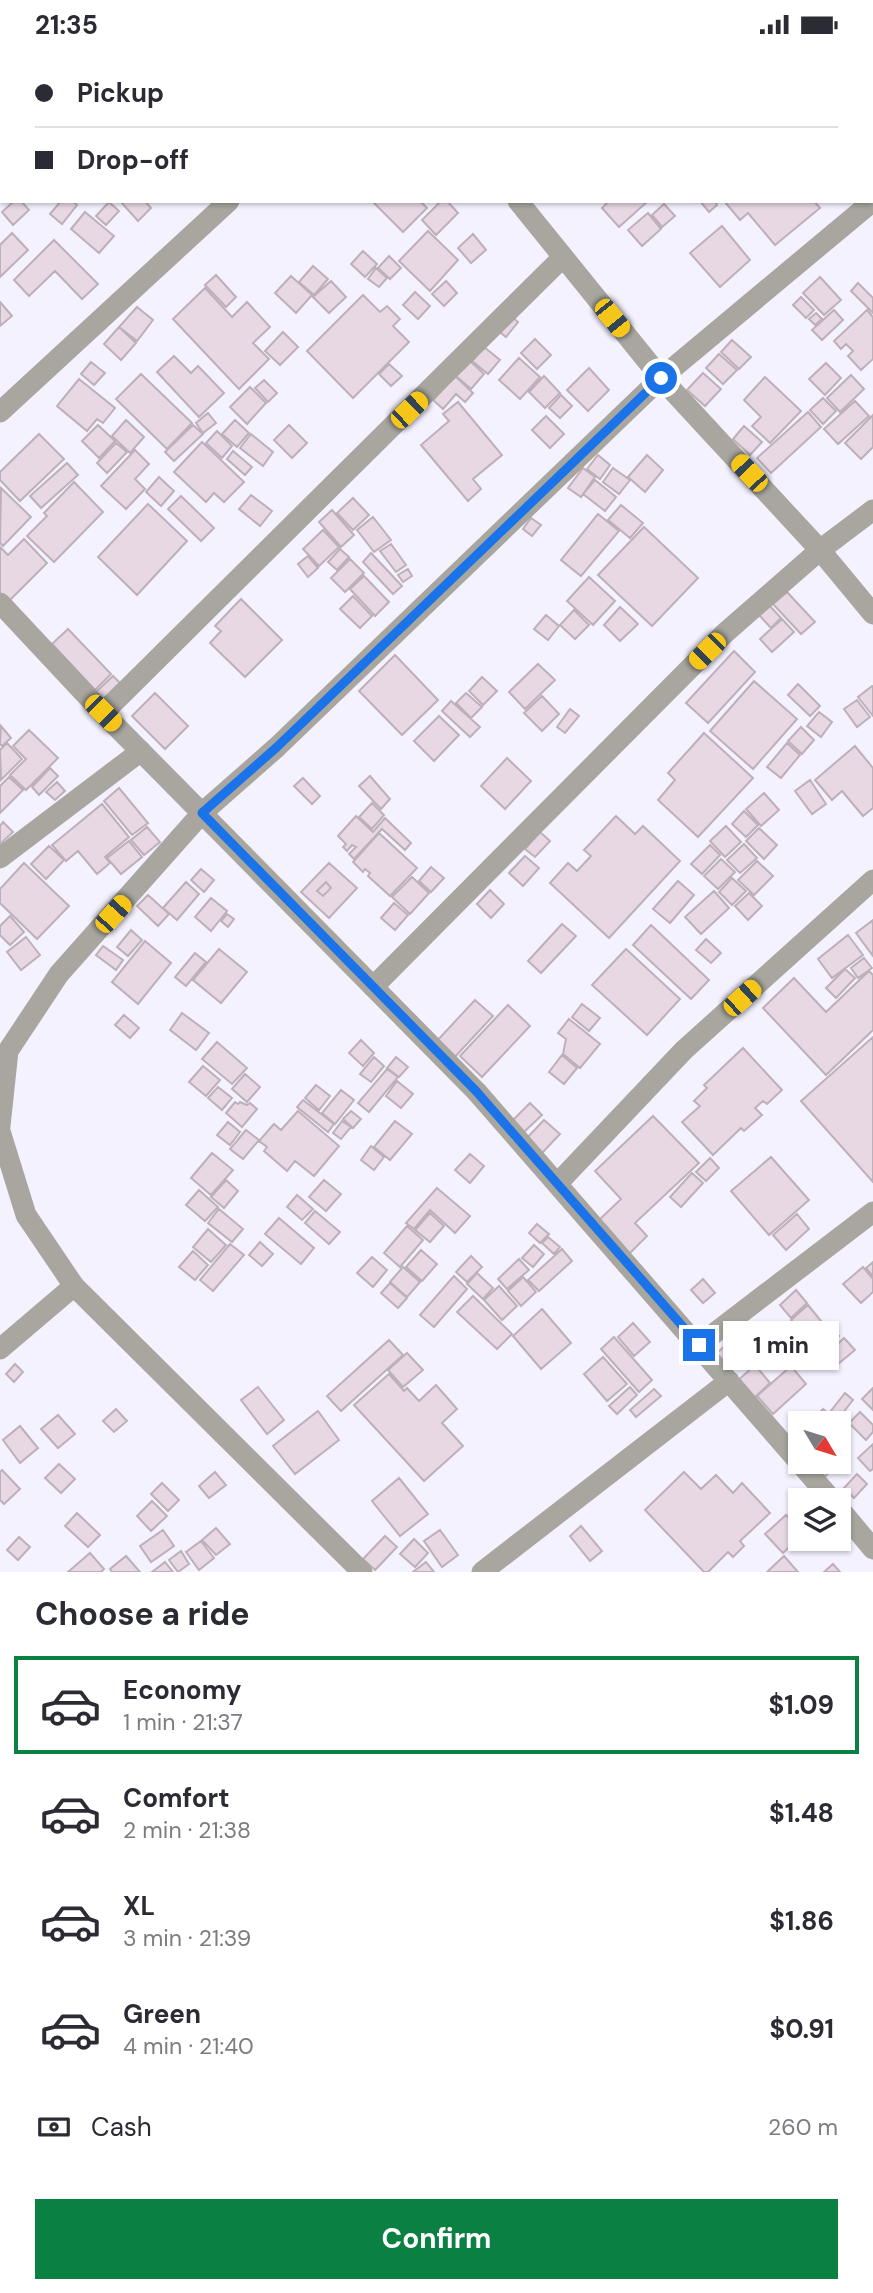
<!DOCTYPE html>
<html lang="en">
<head>
<meta charset="utf-8">
<style>
  body { margin:0; font-family:"DM Sans",sans-serif; background:#f2f2f3; color:#2b2b33; height:100vh; display:flex; flex-direction:column; font-size:26px; white-space:nowrap }
  * { box-sizing:border-box; margin:0 }
  p { font-size:23px; color:#7c7c81 }
  .icon { flex:none; width:38px; height:38px; fill:none; stroke:currentColor; stroke-width:2; stroke-linecap:round; stroke-linejoin:round }
  .map { position:relative; height:1523px; overflow:hidden }
  .drawer { display:flex; flex-direction:column; background:#fff; flex:1 }
  .drawer>* { flex:none }
  .banner { position:absolute; left:0px; top:0px; width:873px; height:154px; box-shadow:0 2px 5px #0004; display:grid; align-content:center; height:154px; padding:0 35px; background:#fff }
  .needle { width:46px; rotate:128deg }
  .tools { position:absolute; left:788px; top:1362px; display:grid; gap:14px }
  .tools a { display:grid; place-items:center; width:63px; height:63px; border-radius:0px; background:#fff; box-shadow:0 2px 5px #0004; font-size:35px }
  .end { position:absolute; width:32px; height:32px; margin:-16px; border:9px solid #1a73e8; background:#fff; box-shadow:0 0 0 4px #fff }
  .from { border-radius:50% }
  .bubble { position:absolute; height:49px; border-radius:0px; background:#fff; box-shadow:0 2px 5px #0004; font-size:23px; font-weight:700; line-height:49px; text-align:center }
  .car { position:absolute; width:21px; height:42px; margin:-21px -10px; border-radius:9px; box-shadow:0 0 5px 2px #0007; background:linear-gradient(#f5c518 24%,#345 0 40%,#f5c518 0 76%,#345 0 86%,#f5c518 0) }
  .banner b { display:flex; align-items:center; gap:24px; height:66px; font-size:26px }
  .banner b+b { border-top:2px solid #e1e1e2 }
  .banner i { width:18px; height:18px; background:#2b2b33 }
  ul { padding:0; list-style:none }
  li { display:flex; align-items:center; gap:21px; height:98px; margin:0 14px 10px; padding:0 21px; border:4px solid transparent; border-radius:0px }
  li div { flex:1 }
  li b { display:block; font-size:26px }
  li em { font-style:normal; font-weight:700 }
  li.active { border-color:#0b8043 }
  li>.icon { width:63px; height:63px; stroke-width:1.5 }
  h2 { padding:0 35px; font-size:32px; line-height:84px }
  .pay { display:flex; align-items:center; gap:18px; height:77px; padding:0 35px; font-size:26px }
  .pay p { margin-inline-start:auto }
  .action { display:flex; gap:14px; margin-top:auto; padding:14px 35px }
  .action a { flex:1; height:80px; border-radius:0px; background:#0b8043; color:#fff; font-size:28px; font-weight:700; line-height:80px; text-align:center }
  .status { display:flex; justify-content:space-between; align-items:center; height:49px; padding:0 35px; background:#fff; direction:ltr }
  .status svg { height:19px; fill:currentColor }
  .map>svg:first-child { display:block }
  .building { fill:#e7d8e3; stroke:#beb0ba; stroke-width:2; fill-rule:evenodd }
  .lines { fill:none; stroke-linecap:round; stroke-linejoin:round }
  .minor { stroke:#a8a69f; stroke-width:21 }
  .route { stroke:#1a73e8; stroke-width:9 }
</style>
</head>
<body>
<div class="status"><b>21:35</b><svg viewBox="0 0 49 12"><path d="M0 12V9h3v3zM5 12V6h3v6zM10 12V3h3v9zM15 12V0h3v12zM26 1h20v11H26zM47 4h2v5h-2z"/></svg></div>
<div class="map">
<svg width="873" height="1523" viewBox="0 0 873 1523">
  <rect width="100%" height="100%" fill="#f5f2ff"/>
  <!-- building -->
  <path class="building" d="M55,0H96L53,2Z
    M291,0H329L327,2Z
    M499,0H594L498,2Z
    M14,152H21L29,161L13,176L2,163Z
    M61,152H73L77,156L62,175L50,165Z
    M120,152H145L151,159L138,172Z
    M372,152H420L427,159L403,183Z
    M441,152H447L458,164L436,186L422,171Z
    M609,152H648L619,178L602,159Z
    M700,152H715L717,156L709,163Z
    M724,152H814L820,159L775,196L748,164L740,171Z
    M109,153L119,162L106,176L96,167Z
    M664,155L675,167L662,178L652,166Z
    M85,163L114,187L99,204L71,180Z
    M648,164L661,180L642,197L628,181Z
    M722,177L750,211L720,238L690,204Z
    M428,182L458,211L430,242L399,212Z
    M12,184L28,201L0,228V196Z
    M473,185L486,201L471,214L458,199Z
    M54,191L98,235L82,250L55,222L29,247L14,231Z
    M363,202L377,215L365,228L351,215Z
    M389,207L401,219L390,230L378,219Z
    M313,217L328,230L314,246L299,233Z
    M376,219L387,229L379,238L368,230Z
    M216,226L236,248L226,258L205,236Z
    M291,227L312,246L296,264L275,244Z
    M820,228L841,251L824,266L803,244Z
    M331,232L346,248L329,264L313,248Z
    M446,232L457,244L444,257L432,245Z
    M858,234L873,249V264L851,242Z
    M205,239L232,268L247,253L270,278L253,294L269,310L239,340L173,270Z
    M415,243L430,257L418,270L403,256Z
    M363,246L380,263L387,257L400,270L393,277L409,293L353,349L307,302Z
    M801,248L814,261L806,269L793,256Z
    M0,253L12,267L0,277Z
    M137,258L153,271L137,292L119,278Z
    M834,261L843,271L822,291L812,281Z
    M867,261L873,268V310L861,321L848,307L853,302L846,295L841,300L834,292Z
    M816,264L822,270L815,276L809,270Z
    M509,265L518,273L506,288L496,280Z
    M119,278L136,294L121,311L104,295Z
    M283,283L298,298L280,316L265,302Z
    M535,290L551,306L537,320L521,304Z
    M732,291L751,308L739,320L721,303Z
    M484,298L500,311L488,325L472,312Z
    M719,305L737,321L723,335L706,319Z
    M174,307L191,324L198,317L224,344L199,368L157,323Z
    M519,309L540,328L520,350L499,331Z
    M470,312L484,325L471,340L456,327Z
    M91,313L105,324L94,336L81,325Z
    M826,314L841,329L825,346L809,330Z
    M389,315L402,327L391,337L379,325Z
    M589,319L609,341L588,362L567,341Z
    M703,324L721,340L705,357L687,341Z
    M141,325L192,374L167,400L116,350Z
    M851,326L864,340L840,363L827,349Z
    M455,327L473,344L465,353L456,345L443,360L433,351Z
    M544,327L560,344L545,359L529,343Z
    M765,328L801,362L770,394L752,377L761,368L744,351Z
    M79,330L115,359L103,374L97,370L87,382L57,357Z
    M264,331L277,344L268,353L255,339Z
    M250,338L266,354L247,375L230,358Z
    M561,346L572,357L560,369L549,359Z
    M823,349L836,362L823,375L810,361Z
    M855,352L869,367L838,395L824,380Z
    M458,353L502,406L473,430L481,440L468,452L421,396L449,372L443,365Z
    M808,363L821,378L771,424L757,409Z
    M208,364L216,374L203,384L196,374Z
    M873,366V398L861,410L845,394Z
    M546,367L564,385L550,399L532,381Z
    M126,371L144,388L130,404L112,387Z
    M235,371L249,384L237,398L222,385Z
    M98,376L115,392L99,409L82,392Z
    M193,376L203,385L174,412L165,403Z
    M289,376L307,394L292,409L274,391Z
    M744,377L762,393L750,406L733,390Z
    M217,382L232,397L222,409L206,394Z
    M39,385L64,410L20,452L0,431V423Z
    M251,385L273,403L263,417L240,399Z
    M202,393L244,433L224,453L214,444L206,453L174,423Z
    M116,394L127,403L107,424L97,414Z
    M135,401L149,415L135,430L145,440L126,460L101,437Z
    M233,402L252,418L245,426L227,410Z
    M598,406L610,416L600,430L587,420Z
    M647,406L663,421L645,443L628,428Z
    M67,414L78,426L41,459L30,447Z
    M583,419L595,428L581,448L568,439Z
    M613,419L630,431L619,445L603,433Z
    M159,428L174,442L161,457L146,443Z
    M595,431L616,448L605,462L583,445Z
    M74,433L103,463L54,513L27,487L47,467L44,464Z
    M1,439L31,468L3,497L0,494Z
    M251,446L272,462L260,477L239,460Z
    M181,447L214,479L201,492L168,460Z
    M353,449L369,466L353,481L337,464Z
    M148,455L187,492L137,546L98,508Z
    M621,456L643,474L630,489L608,471Z
    M332,461L354,486L341,498L319,473Z
    M598,465L619,482L581,527L561,511Z
    M373,468L391,491L374,503L357,481Z
    M531,469L541,476L532,487L523,480Z
    M644,478L698,529L652,577L598,526Z
    M323,481L339,498L319,517L303,500Z
    M24,490L47,514L8,553L0,545V498L8,506Z
    M391,495L406,516L396,523L380,502Z
    M340,500L349,508L337,521L328,513Z
    M371,504L402,537L393,545L363,513Z
    M308,507L318,519L308,528L298,515Z
    M350,510L364,524L345,543L331,529Z
    M408,520L412,527L403,533L398,526Z
    M364,527L389,553L375,567L350,540Z
    M589,528L615,552L593,576L567,552Z
    M787,543L815,573L801,585L773,555Z
    M353,547L372,567L360,579L340,560Z
    M241,550L282,591L245,628L210,594L221,582L215,577Z
    M769,556L781,569L771,579L759,566Z
    M620,558L638,575L620,592L604,576Z
    M574,561L589,576L575,590L560,576Z
    M546,566L559,577L548,591L534,580Z
    M782,570L794,583L772,603L760,590Z
    M68,580L111,625L95,641L52,595Z
    M734,602L755,623L708,674L686,654Z
    M395,606L438,651L402,686L359,642Z
    M538,615L555,631L525,660L509,643Z
    M113,627L120,634L102,651L95,644Z
    M482,628L497,642L483,656L469,642Z
    M754,632L797,670L753,720L710,682Z
    M798,635L820,657L810,667L788,646Z
    M872,637L873,638V667L858,648Z
    M155,644L188,677L165,700L132,667Z
    M466,644L482,658L471,669L456,654Z
    M542,647L559,665L542,682L524,664Z
    M857,651L870,668L857,678L844,660Z
    M451,652L480,678L470,688L442,662Z
    M570,660L579,667L565,684L557,678Z
    M819,663L832,673L821,688L807,677Z
    M439,667L459,686L434,712L414,692Z
    M1,677L11,689L2,697L0,695Z
    M801,678L814,691L802,705L788,692Z
    M29,681L58,709L26,741L10,726L26,710L13,697Z
    M704,684L753,729L698,788L658,751L675,731L668,724Z
    M7,694L22,710L1,731L0,701Z
    M787,694L800,706L781,729L767,718Z
    M855,697L873,719V759L863,767L842,742L832,751L815,731Z
    M507,709L531,732L505,760L481,737Z
    M50,719L58,727L39,746L32,738Z
    M370,727L390,750L381,760L359,737Z
    M9,728L23,741L0,764V737Z
    M303,729L320,747L312,755L294,737Z
    M810,731L826,755L812,765L795,742Z
    M57,733L65,742L55,751L46,743Z
    M119,739L148,774L132,786L104,752Z
    M764,744L779,761L761,777L746,760Z
    M372,754L384,766L372,780L359,768Z
    M102,755L129,788L105,808L110,814L97,825L78,802L66,812L52,796Z
    M744,762L758,776L746,788L732,775Z
    M356,767L373,783L385,769L411,794L405,801L382,780L354,810L349,805L356,798L352,796L347,802L343,798L346,795L338,787Z
    M616,767L635,785L643,777L680,812L609,889L550,834L568,814L577,822L591,807L584,801Z
    M3,773L13,783L0,795V777Z
    M726,777L741,793L725,808L710,792Z
    M147,778L160,793L144,806L131,791Z
    M759,779L777,796L764,810L746,792Z
    M540,783L550,792L535,808L525,800Z
    M379,784L417,819L390,847L368,827L370,824L365,820L363,823L353,813Z
    M129,792L142,808L121,825L107,809Z
    M744,795L757,809L740,824L727,811Z
    M710,796L720,806L702,825L691,815Z
    M49,797L64,811L46,830L31,815Z
    M525,807L539,819L523,837L509,824Z
    M721,810L735,823L718,840L704,827Z
    M757,812L773,827L754,846L738,831Z
    M24,814L69,857L37,890L0,854V840Z
    M329,814L357,839L329,869L301,843ZM326,833L331,839L323,847L317,842Z
    M431,818L444,829L431,843L419,832Z
    M201,820L214,831L204,843L191,831Z
    M412,828L429,844L410,865L392,848Z
    M732,829L746,842L732,856L719,843Z
    M678,832L694,846L670,874L653,860Z
    M186,833L199,845L177,871L163,859Z
    M326,833L331,839L323,847L317,842Z
    M490,841L504,855L491,869L477,855Z
    M714,842L729,859L701,885L685,868Z
    M749,844L762,857L748,871L735,857Z
    M148,846L169,865L158,877L137,857Z
    M211,849L227,862L211,882L195,868Z
    M394,854L408,866L395,881L381,869Z
    M227,865L234,870L228,878L221,872Z
    M10,867L24,883L10,896L0,886V877Z
    M873,871V907L856,884Z
    M562,875L576,887L541,924L528,912Z
    M651,876L709,931L691,950L633,896Z
    M131,881L142,891L128,907L117,898Z
    M848,886L863,906L832,929L818,910Z
    M26,888L40,906L21,921L7,903Z
    M706,890L721,904L711,914L696,901Z
    M145,892L171,914L138,955L112,933Z
    M103,897L123,911L116,921L96,906Z
    M219,900L247,923L221,954L193,931Z
    M626,900L680,950L647,986L592,936Z
    M195,904L206,913L186,937L175,928Z
    M864,909L872,919L858,929L851,919Z
    M845,920L855,929L836,949L826,939Z
    M869,922L873,926V981L826,1026L763,959L794,929L826,963Z
    M475,951L493,967L452,1011L435,994Z
    M582,955L600,969L589,982L572,968Z
    M508,956L530,977L482,1028L460,1007Z
    M182,964L209,984L196,1001L170,981Z
    M124,966L139,979L130,989L115,976Z
    M569,970L600,995L580,1019L563,1005L566,990L558,984Z
    M873,988V1133L801,1052Z
    M361,991L374,1004L363,1017L349,1004Z
    M217,993L247,1019L232,1035L202,1010Z
    M743,999L782,1041L767,1055L763,1052L755,1059L762,1066L744,1082L741,1079L713,1106L682,1073L700,1057L694,1052L707,1039L704,1036Z
    M562,1006L577,1019L564,1035L549,1023Z
    M374,1008L384,1017L371,1033L360,1025Z
    M396,1008L408,1018L399,1028L387,1019Z
    M203,1017L220,1031L206,1047L189,1033Z
    M387,1020L398,1028L369,1063L358,1054Z
    M245,1025L260,1038L247,1053L232,1040Z
    M397,1032L413,1045L401,1059L386,1047Z
    M316,1036L330,1047L319,1061L305,1049Z
    M218,1038L232,1049L222,1061L208,1049Z
    M341,1041L354,1051L335,1075L322,1064Z
    M303,1051L334,1075L328,1083L297,1058Z
    M235,1053L238,1055L240,1053L247,1056L250,1054L257,1060L242,1078L226,1064Z
    M530,1054L542,1066L524,1083L513,1071Z
    M298,1062L339,1097L314,1127L295,1112L287,1122L264,1102L267,1098L259,1092L274,1075L281,1081Z
    M351,1062L361,1070L353,1079L343,1070Z
    M653,1067L699,1114L635,1174L647,1187L628,1206L597,1173L621,1150L595,1122Z
    M544,1071L560,1085L542,1104L527,1089Z
    M342,1072L351,1078L341,1090L333,1084Z
    M395,1072L412,1085L390,1111L374,1098Z
    M228,1073L240,1083L230,1096L217,1086Z
    M246,1081L259,1091L243,1110L230,1100Z
    M371,1097L384,1108L374,1121L361,1111Z
    M212,1104L233,1121L211,1146L191,1129Z
    M470,1105L484,1117L470,1134L455,1121Z
    M771,1108L809,1151L769,1186L731,1142Z
    M710,1109L719,1119L706,1132L696,1123Z
    M692,1124L703,1134L681,1158L670,1148Z
    M226,1131L238,1142L224,1159L211,1148Z
    M324,1131L341,1145L326,1162L309,1148Z
    M437,1139L470,1167L455,1184L430,1161L414,1180L406,1174Z
    M199,1141L218,1158L205,1172L186,1156Z
    M297,1146L313,1160L302,1171L287,1158Z
    M219,1160L243,1180L232,1193L208,1174Z
    M315,1162L340,1183L329,1195L305,1174Z
    M430,1164L444,1177L430,1193L415,1181Z
    M797,1165L809,1180L786,1201L773,1186Z
    M279,1169L314,1199L301,1215L265,1185Z
    M537,1175L549,1185L540,1194L529,1184Z
    M407,1177L423,1191L400,1218L384,1204Z
    M208,1180L226,1196L211,1213L193,1198Z
    M548,1188L560,1198L554,1205L542,1194Z
    M260,1193L273,1205L262,1217L249,1206Z
    M230,1195L244,1206L213,1242L200,1231Z
    M534,1196L544,1205L533,1218L522,1209Z
    M562,1200L572,1212L539,1242L528,1231Z
    M421,1201L437,1215L422,1232L406,1218Z
    M193,1202L208,1216L195,1231L179,1218Z
    M471,1207L482,1218L467,1233L456,1223Z
    M372,1208L387,1221L373,1238L357,1224Z
    M519,1210L529,1221L507,1240L498,1230Z
    M873,1213V1227L866,1219Z
    M403,1218L420,1233L407,1248L390,1233Z
    M863,1218L873,1230V1243L861,1254L843,1235Z
    M477,1224L493,1239L483,1250L467,1235Z
    M454,1227L467,1240L434,1278L420,1266Z
    M523,1228L536,1243L521,1257L508,1242Z
    M703,1230L715,1244L703,1254L691,1241Z
    M390,1234L407,1249L398,1259L381,1244Z
    M499,1237L517,1257L502,1271L484,1251Z
    M796,1241L807,1254L791,1269L780,1256Z
    M473,1247L512,1285L497,1300L457,1263Z
    M808,1256L821,1272L805,1287L791,1271Z
    M542,1260L571,1294L541,1320L513,1287Z
    M633,1274L650,1293L634,1307L618,1288Z
    M827,1274L839,1287L824,1301L812,1287Z
    M790,1282L800,1293L784,1308L774,1296Z
    M614,1288L652,1331L639,1343L601,1300Z
    M844,1289L855,1301L838,1315L828,1304Z
    M732,1290L745,1305L728,1320L715,1306Z
    M389,1291L403,1306L341,1362L327,1347Z
    M407,1304L423,1321L403,1338L388,1321Z
    M603,1308L627,1335L607,1352L584,1325Z
    M15,1315L23,1323L14,1333L6,1325Z
    M755,1316L770,1334L751,1352L735,1334Z
    M791,1317L806,1335L773,1365L757,1347Z
    M389,1325L404,1342L407,1339L419,1352L436,1336L457,1360L442,1374L463,1397L424,1432L354,1356Z
    M258,1338L284,1371L267,1385L241,1351Z
    M630,1338L637,1346L617,1365L609,1357Z
    M873,1339V1361L862,1350Z
    M654,1340L661,1347L636,1368L630,1361Z
    M845,1344L853,1351L838,1370L830,1363Z
    M116,1360L127,1372L114,1383L103,1372Z
    M823,1360L843,1377L838,1384V1374H811Z
    M318,1362L339,1391L295,1425L273,1397Z
    M860,1363L873,1376V1383L866,1391L849,1374Z
    M58,1366L75,1385L58,1399L41,1380Z
    M20,1377L38,1399L20,1414L3,1391Z
    M873,1395V1420L870,1422L858,1409Z
    M800,1412H826L833,1419L820,1433Z
    M59,1415L75,1430L61,1444L45,1429Z
    M2,1421L20,1440L4,1455L0,1451V1423Z
    M215,1423L226,1436L209,1449L199,1437Z
    M684,1423L701,1440L716,1426L733,1444L742,1434L770,1464L740,1492L744,1497L733,1508L728,1503L708,1523H704L645,1461Z
    M857,1425L867,1435L854,1449L844,1439Z
    M399,1429L428,1465L400,1487L372,1452Z
    M162,1434L179,1451L168,1462L151,1445Z
    M152,1452L167,1467L151,1482L137,1467Z
    M77,1464L100,1486L88,1498L65,1477Z
    M786,1466L800,1481V1488L783,1504L765,1485Z
    M581,1477L602,1502L590,1512L570,1487Z
    M216,1479L230,1495L216,1506L202,1491Z
    M163,1481L174,1497L151,1513L140,1497Z
    M440,1481L458,1506L442,1518L424,1492Z
    M385,1487L397,1498L375,1521L363,1510Z
    M19,1488L30,1498L18,1511L7,1501Z
    M414,1490L428,1504L415,1518L400,1505Z
    M201,1492L214,1509L199,1521L186,1503Z
    M181,1502L189,1515L178,1523L169,1511Z
    M90,1504L104,1520L101,1523H68Z
    M126,1507L140,1523H112L110,1520Z
    M784,1507L798,1523H767Z
    M165,1513L173,1523H152Z
    M426,1513L434,1523H413Z
    M833,1515L840,1523H824Z"/>
  <g class="lines">
    <!-- minor -->
    <path class="minor" d="M120,2L122,0
      M393,2L395,0
      M0,51L2,54
      M0,117L2,115
      M518,152L661,329L820,501L873,565
      M0,363L229,152
      M0,554L103,664L476,1042L832,1451
      M103,664L562,209
      M0,809L141,702
      M373,938L725,584L820,501L873,461
      M0,1077L8,1002L59,925L202,764L277,698L661,329L873,152
      M0,1082L26,1166L74,1237L362,1523
      M557,1135L684,1001L873,831
      M699,1296L873,1163
      M0,1300L74,1237
      M838,1458L873,1500
      M482,1523L729,1332"/>
  </g>
  <g class="lines">
    <!-- route -->
    <path class="route" d="M661,329L277,698L202,764L476,1042L699,1296"/>
  </g>
</svg>
<div class="tools">
<a><svg class="needle" viewBox="-14 -14 28 28"><path d="M0-13l5 13h-10z" fill="#e53935"/><path d="M0 13l5-13h-10z" fill="#7c7c81"/></svg></a>
<a><svg class="icon" aria-label="layers" viewBox="0 0 24 24"><path d="M12 4l9 5-9 5-9-5zM3 14l9 5 9-5"/></svg></a>
</div>
<i class="end from" style="left:661px;top:329px"></i>
<i class="end" style="left:699px;top:1296px"></i>
<div class="bubble" style="left:723px;top:1272px;width:116px">1 min</div>
<i class="car" style="left:612px;top:269px;rotate:141deg"></i>
<i class="car" style="left:409px;top:361px;rotate:46deg"></i>
<i class="car" style="left:749px;top:424px;rotate:317deg"></i>
<i class="car" style="left:707px;top:602px;rotate:225deg"></i>
<i class="car" style="left:103px;top:664px;rotate:135deg"></i>
<i class="car" style="left:113px;top:865px;rotate:42deg"></i>
<i class="car" style="left:742px;top:949px;rotate:48deg"></i>
<div class="banner">
<b><i class="from"></i>Pickup</b>
<b><i></i>Drop-off</b>
</div>
</div>
<section class="drawer">
<h2>Choose a ride</h2>
<ul>
<li class="active"><svg class="icon" aria-label="car" viewBox="0 0 24 24"><path d="M5 17H2v-5l4-1 3-4h7l3 4 3 1v5h-3M9 17h6M6 11h13"/><circle cx="7" cy="17" r="2"/><circle cx="17" cy="17" r="2"/></svg><div><b>Economy</b><p>1 min · 21:37</p></div><em>$1.09</em></li>
<li><svg class="icon" aria-label="car" viewBox="0 0 24 24"><path d="M5 17H2v-5l4-1 3-4h7l3 4 3 1v5h-3M9 17h6M6 11h13"/><circle cx="7" cy="17" r="2"/><circle cx="17" cy="17" r="2"/></svg><div><b>Comfort</b><p>2 min · 21:38</p></div><em>$1.48</em></li>
<li><svg class="icon" aria-label="car" viewBox="0 0 24 24"><path d="M5 17H2v-5l4-1 3-4h7l3 4 3 1v5h-3M9 17h6M6 11h13"/><circle cx="7" cy="17" r="2"/><circle cx="17" cy="17" r="2"/></svg><div><b>XL</b><p>3 min · 21:39</p></div><em>$1.86</em></li>
<li><svg class="icon" aria-label="car" viewBox="0 0 24 24"><path d="M5 17H2v-5l4-1 3-4h7l3 4 3 1v5h-3M9 17h6M6 11h13"/><circle cx="7" cy="17" r="2"/><circle cx="17" cy="17" r="2"/></svg><div><b>Green</b><p>4 min · 21:40</p></div><em>$0.91</em></li>
</ul>
<div class="pay"><svg class="icon" aria-label="cash" viewBox="0 0 24 24"><path d="M3 7h18v10H3z"/><circle cx="12" cy="12" r="2"/></svg>Cash<p>260 m</p></div>
<div class="action"><a>Confirm</a></div>
</section>
</body>
</html>
